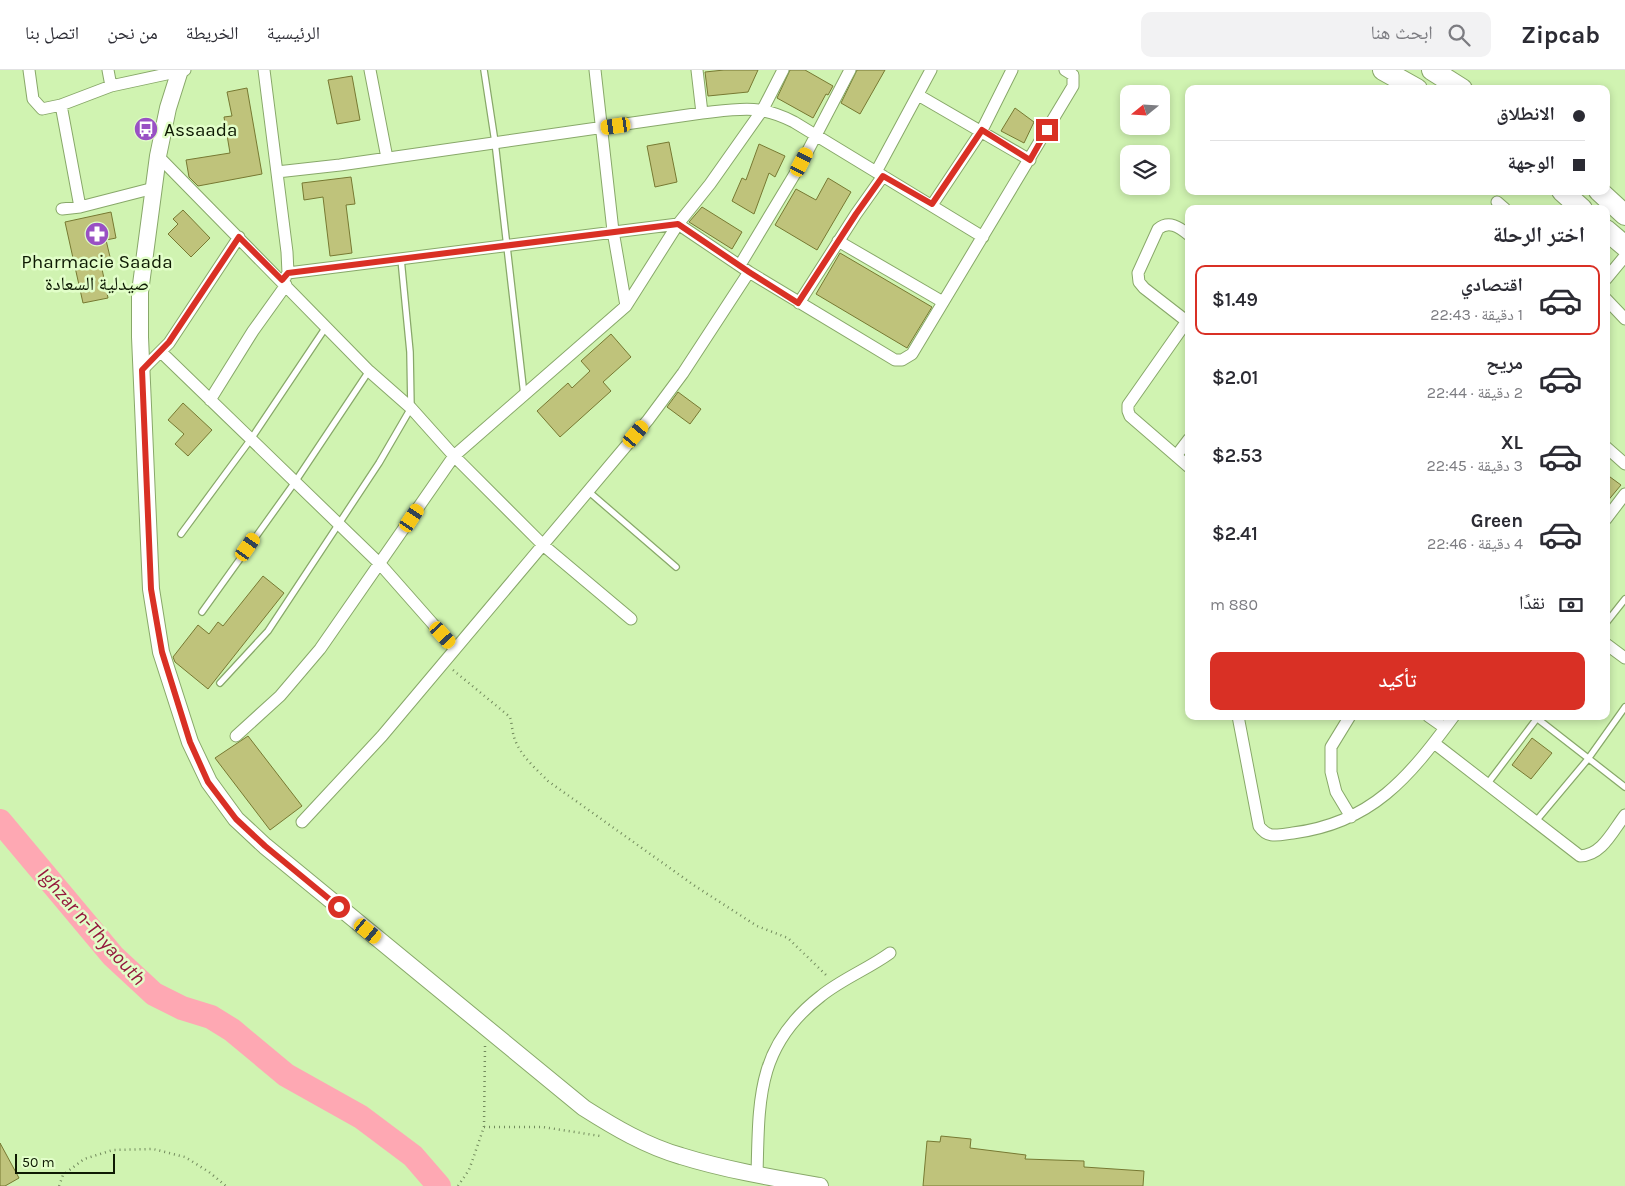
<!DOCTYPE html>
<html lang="ar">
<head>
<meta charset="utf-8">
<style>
  body { margin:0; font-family:Karla,"Noto Naskh Arabic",sans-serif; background:#f2f2f3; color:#2b2b33; direction:rtl; height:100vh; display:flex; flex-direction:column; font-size:19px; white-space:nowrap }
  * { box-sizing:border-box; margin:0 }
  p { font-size:16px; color:#7c7c81 }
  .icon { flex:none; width:28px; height:28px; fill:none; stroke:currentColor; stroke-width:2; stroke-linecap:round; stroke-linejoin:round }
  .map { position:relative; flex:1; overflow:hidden; direction:ltr }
  .drawer { position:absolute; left:1185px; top:135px; width:425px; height:515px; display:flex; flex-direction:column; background:#fff; border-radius:10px; box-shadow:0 2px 8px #0003; direction:rtl }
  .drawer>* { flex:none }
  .banner { position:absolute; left:1185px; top:15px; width:425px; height:110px; border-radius:10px; box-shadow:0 2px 8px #0003; direction:rtl; display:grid; align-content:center; height:110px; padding:0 25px; background:#fff }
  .needle { width:32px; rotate:252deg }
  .controls { position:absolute; left:1120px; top:15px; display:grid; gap:10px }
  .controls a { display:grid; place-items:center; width:50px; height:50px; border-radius:10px; background:#fff; box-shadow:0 2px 8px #0003; font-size:25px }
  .scale { position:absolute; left:15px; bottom:12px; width:100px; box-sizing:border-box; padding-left:5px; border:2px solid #0e1a03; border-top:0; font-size:14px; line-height:18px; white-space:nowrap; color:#0e1a03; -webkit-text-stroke:4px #e2fec9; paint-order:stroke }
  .end { position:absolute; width:22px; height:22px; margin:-11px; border:6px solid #d93025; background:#fff; box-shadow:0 0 0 2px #fff }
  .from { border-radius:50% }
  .car { position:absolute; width:15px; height:30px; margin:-15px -8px; border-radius:6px; box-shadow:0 0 4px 1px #0007; background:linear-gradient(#f5c518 24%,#345 0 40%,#f5c518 0 76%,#345 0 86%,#f5c518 0) }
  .banner b { display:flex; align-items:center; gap:18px; height:48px; font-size:19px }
  .banner b+b { border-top:1px solid #e1e1e2 }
  .banner i { width:12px; height:12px; background:#2b2b33 }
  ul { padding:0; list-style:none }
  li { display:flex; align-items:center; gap:15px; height:70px; margin:0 10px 8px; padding:0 15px; border:2px solid transparent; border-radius:10px }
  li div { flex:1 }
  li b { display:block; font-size:19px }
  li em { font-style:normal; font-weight:600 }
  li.current { border-color:#d93025 }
  li>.icon { width:45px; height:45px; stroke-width:1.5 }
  h2 { padding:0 25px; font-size:22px; line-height:60px }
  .pay { display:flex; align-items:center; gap:12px; height:55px; padding:0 25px; font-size:19px }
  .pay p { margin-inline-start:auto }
  .cta { display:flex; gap:10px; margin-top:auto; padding:10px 25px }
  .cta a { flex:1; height:58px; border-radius:10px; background:#d93025; color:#fff; font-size:20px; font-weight:600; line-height:58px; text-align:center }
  header { display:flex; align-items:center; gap:30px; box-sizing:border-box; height:70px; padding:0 25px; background:#fff; border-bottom:1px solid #e1e1e2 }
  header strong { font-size:24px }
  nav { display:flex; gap:28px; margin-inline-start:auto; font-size:18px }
  .search { width:350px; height:45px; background:#f2f2f3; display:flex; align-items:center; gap:12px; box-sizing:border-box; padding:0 18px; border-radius:10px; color:#7c7c81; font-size:19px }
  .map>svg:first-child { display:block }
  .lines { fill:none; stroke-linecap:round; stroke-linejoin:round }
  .river { stroke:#fea8b3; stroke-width:24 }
  .building { fill:#bfc37b; stroke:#777932 }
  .lane-casing { stroke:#88a869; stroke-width:8 }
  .street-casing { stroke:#88a869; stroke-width:13 }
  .secondary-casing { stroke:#88a869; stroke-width:18 }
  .highway-casing { stroke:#88a869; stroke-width:22 }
  .path { stroke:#728a5d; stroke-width:2.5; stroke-dasharray:1 4; stroke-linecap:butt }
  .lane { stroke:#fff; stroke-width:5.5 }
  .street { stroke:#fff; stroke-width:11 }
  .secondary { stroke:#fff; stroke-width:16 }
  .highway { stroke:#fff; stroke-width:20 }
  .route { stroke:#d93025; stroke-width:6 }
  .labels { text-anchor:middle; stroke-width:5; stroke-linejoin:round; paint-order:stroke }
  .poi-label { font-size:19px; fill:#0e1a03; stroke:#e2fec9; text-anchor:start }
  .water-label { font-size:20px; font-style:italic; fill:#94193d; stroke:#e2fec9 }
</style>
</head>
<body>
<header>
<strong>Zipcab</strong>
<div class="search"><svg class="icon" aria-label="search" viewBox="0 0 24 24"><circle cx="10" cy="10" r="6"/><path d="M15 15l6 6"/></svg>ابحث هنا</div>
<nav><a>الرئيسية</a><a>الخريطة</a><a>من نحن</a><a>اتصل بنا</a></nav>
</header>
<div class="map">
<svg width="1625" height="1116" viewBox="0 0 1625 1116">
  <rect width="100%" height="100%" fill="#d0f3b1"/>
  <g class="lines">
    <!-- river -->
    <path class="river" d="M0,751L113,886L154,924L182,938L211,947L232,960L286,1005L361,1047L413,1086L439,1116"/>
  </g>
  <!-- building -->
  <path class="building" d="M724,0H758L748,22L708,26L705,2Z
    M790,0H805L833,16L828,25L826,24L813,48L777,28Z
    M857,0H885L860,44L841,33Z
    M352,6L360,50L337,54L328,10Z
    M247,18L262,104L198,116L189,107L186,90L230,83L224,47L232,46L227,22Z
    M1015,38L1034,52L1024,73L1001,61Z
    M669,72L677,112L655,117L647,76Z
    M759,74L785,86L775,107L769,103L754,144L732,131L742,108L746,110Z
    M351,107L355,134L346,135L352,183L330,186L323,127L304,130L302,113Z
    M828,108L851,122L817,180L775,155L796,119L816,130Z
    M702,137L742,162L732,179L689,152Z
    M183,140L210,168L191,187L168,164L178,154L173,149Z
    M111,142L116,168L106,170L111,191L101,194L108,228L83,233L65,152Z
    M840,183L932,237L907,278L816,224Z
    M611,264L631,287L603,312L611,321L560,367L537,341L568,313L572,318L590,301L581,291Z
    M678,322L701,339L690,354L667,337Z
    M183,333L212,360L188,386L175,374L184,364L168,350Z
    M1606,404L1621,415L1606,433Z
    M263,506L284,523L208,619L175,592L173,587L198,555L209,564L218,552L223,556Z
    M248,666L302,736L270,760L215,688Z
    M1532,668L1552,683L1531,709L1512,695Z
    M941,1066L971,1069L970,1078L1026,1085L1025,1089L1084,1091V1097L1144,1101L1143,1116H923L927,1071L940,1072Z
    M0,1073L19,1108L5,1116H0Z"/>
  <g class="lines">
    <!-- lane casing -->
    <g class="lane-casing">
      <path id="lane" d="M484,0L495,72L524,325
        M588,421L676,497
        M181,464L251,369L326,257
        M202,542L295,412L369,301
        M1606,553L1625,529
        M220,613L268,561L379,393L411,338L410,282L401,189
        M1534,646L1625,717
        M1488,713L1538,647
        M1536,751L1588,689L1625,637"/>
    </g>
    <!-- street casing -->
    <g class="street-casing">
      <path id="street" d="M29,0L33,29L42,39L61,35L111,16L185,0
        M108,0L111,16
        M264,0L287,182L288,203L285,208
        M370,0L387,88
        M595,0L613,161L626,236
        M697,0L702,43
        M918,25L1030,90
        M61,35L80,137
        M158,86L369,301L411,338L454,386L543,475L631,549
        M277,102L340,95L702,43C739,39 760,34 794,52L983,167
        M876,102L931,0
        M1497,132L1505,139
        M932,135L982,60L1012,0
        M62,139L80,137L154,118
        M1189,165C1179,157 1169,150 1158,159L1138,203L1139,212L1144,218L1189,253
        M838,171L943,232
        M740,195L802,92L850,0
        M288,203L678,154L749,202L895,290H902L912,284L1073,16V5L1065,0
        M1606,209L1625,186
        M1606,229L1625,249
        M799,233L856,144L883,106
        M1187,251L1128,335V341L1130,346L1189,397
        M161,282L380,494L455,579
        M142,300L169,273L239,167
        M210,330L253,261L286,215
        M1606,377L1625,394
        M1176,386L1189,369
        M1606,449L1625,424
        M1606,574L1625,588
        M1238,646L1259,756C1268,769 1278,765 1293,763C1372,753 1409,707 1454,646
        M1350,646L1331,677V702L1336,722L1351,747
        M1428,646L1445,658
        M236,666L280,626L320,579L454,386L626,236L678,154L710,114L763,39L783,0
        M1434,673L1580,786C1602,785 1612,762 1625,745
        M302,752L382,666L648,350L683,303L749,202
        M757,1105C759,1030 756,976 821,926C842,909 868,899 890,883"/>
    </g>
    <!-- secondary casing -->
    <g class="secondary-casing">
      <path id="secondary" d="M180,0L168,38L158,86L140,222V267L151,519L161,582L190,672L209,712L236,749L265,776L584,1038C614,1057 646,1076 681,1086C726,1100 774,1108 820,1116"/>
    </g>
    <!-- highway casing -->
    <g class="highway-casing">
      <path id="highway" d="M1383,0L1417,19
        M1432,0L1462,19
        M1562,121L1582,139
        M1599,121L1625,145
        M1606,160L1625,176"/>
    </g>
    <!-- path -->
    <path class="path" d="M453,600L510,647C512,653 512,661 514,667C519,684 535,698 548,711L695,816L757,856L788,868L828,907
      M484,1057H543L600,1066
      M59,1116L63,1105L84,1089L113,1080L153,1079L185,1087L209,1102L226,1116
      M458,1116L469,1100L484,1057L485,976"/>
    <!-- lane -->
    <use href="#lane" class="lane"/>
    <!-- street -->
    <use href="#street" class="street"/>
    <!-- secondary -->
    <use href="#secondary" class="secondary"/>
    <!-- highway -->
    <use href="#highway" class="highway"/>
  </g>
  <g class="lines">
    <!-- route -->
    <path class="route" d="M339,837L265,776L236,749L208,712L190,672L162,582L151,519L142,300L169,272L239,167L282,210L288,203L678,154L749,202L798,233L856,144L883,106L932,134L982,60L1030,90L1047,60"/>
  </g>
  <!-- icons -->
  <defs>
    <g id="bus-disc" transform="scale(1.25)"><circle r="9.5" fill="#9951c4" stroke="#e2fec9"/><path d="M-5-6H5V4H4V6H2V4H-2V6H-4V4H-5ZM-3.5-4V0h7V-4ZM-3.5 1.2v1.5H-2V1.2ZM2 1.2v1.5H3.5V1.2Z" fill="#fff"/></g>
    <g id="pharmacy-disc" transform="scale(1.25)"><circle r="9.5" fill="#9951c4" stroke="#e2fec9"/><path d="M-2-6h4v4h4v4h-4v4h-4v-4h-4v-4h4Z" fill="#fff"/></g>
  </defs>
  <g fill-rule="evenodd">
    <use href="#bus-disc" x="146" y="59"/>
    <use href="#pharmacy-disc" x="97" y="164"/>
  </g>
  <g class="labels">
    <!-- poi labels -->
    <g class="poi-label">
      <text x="164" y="66">Assaada</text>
      <text x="97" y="198" text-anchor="middle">Pharmacie Saada<tspan x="97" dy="22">صيدلية السعادة</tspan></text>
    </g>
    <!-- water labels -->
    <g class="water-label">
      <text transform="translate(92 856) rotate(48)" y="7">Ighzar n-Thyaouth</text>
    </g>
  </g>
</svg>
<div class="controls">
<a><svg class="needle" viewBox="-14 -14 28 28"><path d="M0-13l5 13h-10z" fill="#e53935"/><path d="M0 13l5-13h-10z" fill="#7c7c81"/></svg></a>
<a><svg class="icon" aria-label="layers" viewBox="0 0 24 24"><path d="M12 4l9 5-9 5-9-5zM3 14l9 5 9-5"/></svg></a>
</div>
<div class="scale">50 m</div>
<i class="end from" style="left:339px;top:837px"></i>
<i class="end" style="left:1047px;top:60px"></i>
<i class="car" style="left:616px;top:56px;rotate:262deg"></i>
<i class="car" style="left:802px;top:92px;rotate:27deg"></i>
<i class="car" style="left:636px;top:364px;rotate:40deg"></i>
<i class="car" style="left:412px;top:448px;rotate:34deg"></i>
<i class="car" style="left:248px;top:477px;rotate:35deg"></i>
<i class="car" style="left:443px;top:565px;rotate:138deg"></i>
<i class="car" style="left:368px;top:861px;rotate:129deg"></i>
<div class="banner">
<b><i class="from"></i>الانطلاق</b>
<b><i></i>الوجهة</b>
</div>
<section class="drawer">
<h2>اختر الرحلة</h2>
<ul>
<li class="current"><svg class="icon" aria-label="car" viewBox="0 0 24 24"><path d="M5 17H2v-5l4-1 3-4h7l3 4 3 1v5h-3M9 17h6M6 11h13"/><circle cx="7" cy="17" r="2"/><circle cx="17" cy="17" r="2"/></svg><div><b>اقتصادي</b><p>1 دقيقة · 22:43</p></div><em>$1.49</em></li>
<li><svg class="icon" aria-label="car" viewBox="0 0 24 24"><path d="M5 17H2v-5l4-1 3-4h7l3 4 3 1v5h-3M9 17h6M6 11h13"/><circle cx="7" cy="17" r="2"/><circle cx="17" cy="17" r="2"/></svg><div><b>مريح</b><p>2 دقيقة · 22:44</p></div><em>$2.01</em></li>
<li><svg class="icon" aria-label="car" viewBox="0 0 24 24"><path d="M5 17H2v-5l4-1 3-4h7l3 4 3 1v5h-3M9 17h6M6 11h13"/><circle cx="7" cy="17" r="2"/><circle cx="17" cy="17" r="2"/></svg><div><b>XL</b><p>3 دقيقة · 22:45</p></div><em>$2.53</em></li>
<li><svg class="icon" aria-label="car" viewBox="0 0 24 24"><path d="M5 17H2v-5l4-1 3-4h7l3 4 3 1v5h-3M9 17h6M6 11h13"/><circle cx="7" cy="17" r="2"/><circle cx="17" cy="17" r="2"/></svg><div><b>Green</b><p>4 دقيقة · 22:46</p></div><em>$2.41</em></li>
</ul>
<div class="pay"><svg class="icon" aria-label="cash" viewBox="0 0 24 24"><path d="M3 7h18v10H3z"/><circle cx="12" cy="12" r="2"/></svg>نقدًا<p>880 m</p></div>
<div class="cta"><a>تأكيد</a></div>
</section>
</div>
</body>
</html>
